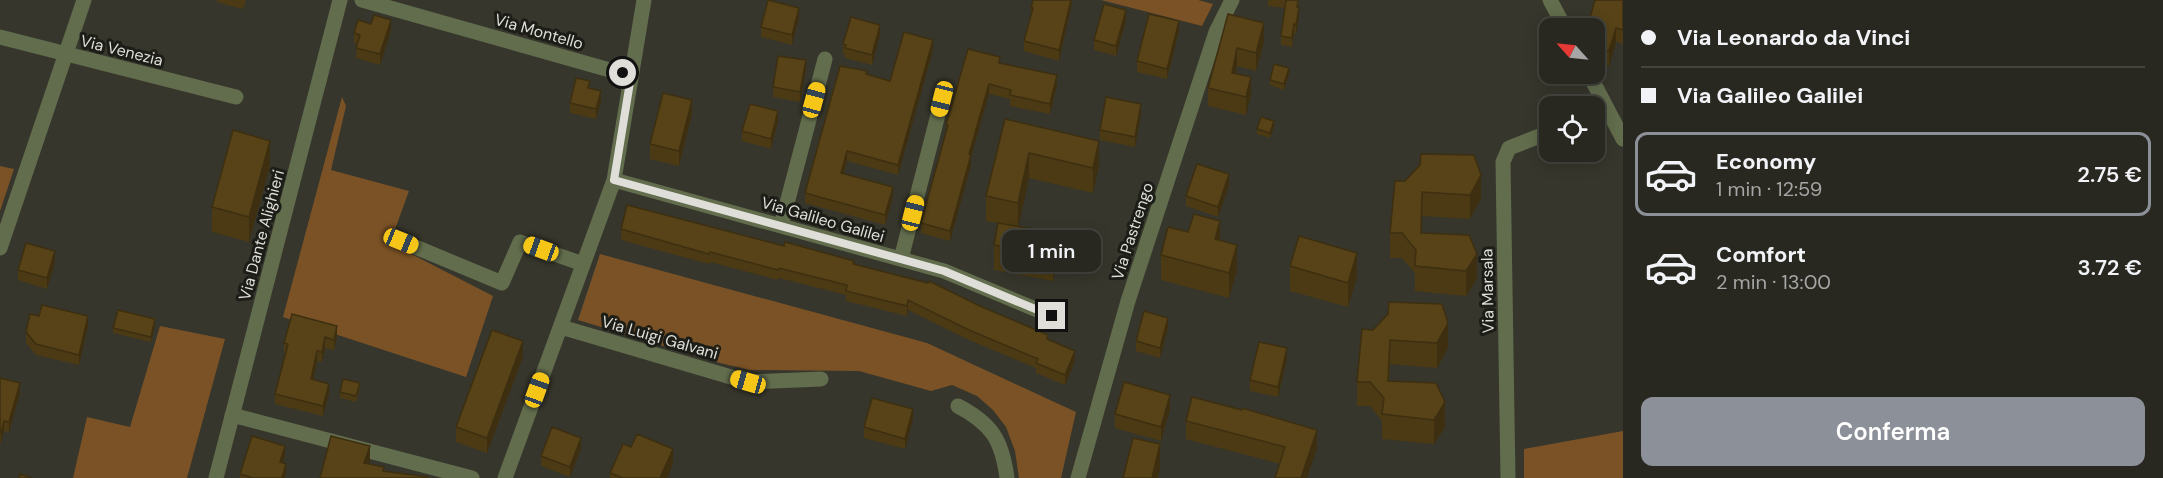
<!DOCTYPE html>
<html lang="it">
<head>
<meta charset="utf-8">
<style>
  body { margin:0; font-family:"DM Sans",sans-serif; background:#30302a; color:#f1f3f6; height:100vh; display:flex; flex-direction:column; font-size:22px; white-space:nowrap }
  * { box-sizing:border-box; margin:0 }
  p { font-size:20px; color:#a5a6a5 }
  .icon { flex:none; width:33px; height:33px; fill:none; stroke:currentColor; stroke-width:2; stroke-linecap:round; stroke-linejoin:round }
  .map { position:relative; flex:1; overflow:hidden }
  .sheet { display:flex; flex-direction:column; background:#282821; width:540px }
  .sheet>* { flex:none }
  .hud { display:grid; align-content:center; height:132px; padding:0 18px; background:#282821 }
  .needle { width:39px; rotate:297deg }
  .buttons { position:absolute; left:1539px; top:18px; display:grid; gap:12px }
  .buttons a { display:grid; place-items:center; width:66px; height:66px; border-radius:12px; background:#282821; box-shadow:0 3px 15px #0003,0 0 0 2px #44443f; font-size:30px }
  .end { position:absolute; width:27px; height:27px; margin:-14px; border:8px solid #dfded8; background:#111; box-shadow:0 0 0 3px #111 }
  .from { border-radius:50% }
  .bubble { position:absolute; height:42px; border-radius:12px; background:#282821; box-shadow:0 3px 15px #0003,0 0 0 2px #44443f; font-size:20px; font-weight:600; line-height:42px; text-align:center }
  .car { position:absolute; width:18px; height:36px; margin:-18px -9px; border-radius:8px; box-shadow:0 0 4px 2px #0007; background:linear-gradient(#f5c518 24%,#345 0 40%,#f5c518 0 76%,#345 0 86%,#f5c518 0) }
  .hud b { display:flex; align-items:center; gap:21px; height:57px; font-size:22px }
  .hud b+b { border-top:2px solid #44443f }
  .hud i { width:15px; height:15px; background:#f1f3f6 }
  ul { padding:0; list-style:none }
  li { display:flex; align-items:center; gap:18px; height:84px; margin:0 12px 9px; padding:0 6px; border:3px solid transparent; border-radius:12px }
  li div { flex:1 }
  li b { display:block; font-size:22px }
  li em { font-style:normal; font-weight:600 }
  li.selected { border-color:#8c9099 }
  li>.icon { width:54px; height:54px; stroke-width:1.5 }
  .cta { display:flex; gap:12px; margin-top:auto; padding:12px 18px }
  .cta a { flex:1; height:69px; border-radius:12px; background:#8c9099; color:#fff; font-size:24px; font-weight:600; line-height:69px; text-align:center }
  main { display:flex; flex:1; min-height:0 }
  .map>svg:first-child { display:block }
  .green { fill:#7b5225 }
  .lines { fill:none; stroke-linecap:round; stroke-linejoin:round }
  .minor { stroke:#626d4d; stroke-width:15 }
  .wall { fill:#4b3a14 }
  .shaded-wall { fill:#3d2f10 }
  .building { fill:#574317; stroke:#3d2f10; stroke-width:1.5 }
  .route { stroke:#dfded8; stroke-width:8 }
  .labels { text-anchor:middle; stroke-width:6; stroke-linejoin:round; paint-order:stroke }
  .street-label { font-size:16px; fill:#dfded8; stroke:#1d1d18 }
</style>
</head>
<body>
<main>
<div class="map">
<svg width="1623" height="478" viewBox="0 0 1623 478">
  <rect width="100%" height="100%" fill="#36362c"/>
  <!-- green -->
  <path class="green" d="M1101,0H1198L1213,4L1202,26Z
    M342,97L346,106L331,170L409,191L390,243L493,296L466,377L283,317Z
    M0,166L14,169L0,211Z
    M600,254L927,343L1076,412L1061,478H1019L1015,451L1006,427L993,410L977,396L952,385L931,391L859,371L750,370L720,363L578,320Z
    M160,326L225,339L187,478H73L87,417L130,427Z
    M1623,431V478H1524V449Z"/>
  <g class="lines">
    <!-- minor -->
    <path class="minor" d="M362,0L631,76
      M1550,0L1565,28
      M0,37L236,97
      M1589,74L1623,139
      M614,180L944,271L1052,316
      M781,226L825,59
      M401,241L502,283L520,242L583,264
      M0,248L84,0
      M901,259L942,99
      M561,327L748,382L821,379
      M958,406C992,424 1002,440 1007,478
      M232,415L472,478
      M216,478L340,0
      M505,478L614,180L644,0
      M1078,478L1128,301L1216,32L1232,0
      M1508,478L1503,162L1509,148L1550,132"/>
  </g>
  <!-- wall -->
  <path class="wall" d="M217,0H246L243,9L217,2Z
    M1072,0V3L1059,61L1024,51V41L1031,15V8Z
    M1268,0H1299L1298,7L1299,17L1296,34L1294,33L1292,47L1281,45V36L1285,8L1268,6Z
    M1623,0V44L1616,42L1609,66L1598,65L1594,57V28Z
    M1228,14L1264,42L1256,71L1237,66L1236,74L1251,95L1246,115L1208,106V88Z
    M799,18L792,45L761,37V27Z
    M1126,20L1116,56L1094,50V40Z
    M391,30L380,65L356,58L357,44L354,43V33Z
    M1179,31L1167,79L1137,72V61Z
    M880,35L872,65L845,58V55L843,54V44Z
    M933,50L898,175L847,161L844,174L893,197L885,225L805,203V193L867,74L890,81Z
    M1000,63L1057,85L1050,114L1010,106V99L989,94L971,157V165L950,241L921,233V223L946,132V125Z
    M806,70L800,102L773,97V87Z
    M1289,74L1284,90L1270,85V80Z
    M590,89L601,101L596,119L570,113V103Z
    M692,114L679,166L650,159V144Z
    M1141,114L1135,147L1100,140V130Z
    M1005,119L1099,166L1093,193L1029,178L1018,226L1057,258L1053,281L994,270V245L998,223L986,221V196Z
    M778,121L771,149L742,141V131Z
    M1274,126L1270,138L1257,134V129Z
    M270,165L249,242L212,232V207Z
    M1420,165L1481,199L1470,219L1422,216V233L1477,278L1466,296L1415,291V273L1402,258H1390V233Z
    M1229,185L1218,217L1186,206V196Z
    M621,229L784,246L854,264L1048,340L1075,361L1065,385L1036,373V368L969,340L908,310L907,316L846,301V295L779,278L778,280L710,262L709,264L621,240Z
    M1220,241L1237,270L1229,298L1161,280V255Z
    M55,262L47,289L18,280V270Z
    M1290,266L1357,277L1348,307L1290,291Z
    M1388,314L1448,348L1437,368L1390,364L1389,381L1445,427L1434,444L1382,439V421L1370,406H1357V382L1373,330Z
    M155,324L151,342L113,333V328Z
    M88,326L79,365L36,355L26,343V332Z
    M1168,328L1160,358L1136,351V341Z
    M337,336L334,350L325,348L322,362L317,361L313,380L329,394L323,416L275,404V394L286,353H284V343Z
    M523,356L487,453L456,442V427Z
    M1287,358L1278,397L1250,391V380Z
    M0,378L20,393L9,432L4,431L1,443H0Z
    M360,388L356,402L340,398V392Z
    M1170,409L1161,441L1115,428V414Z
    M913,419L905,449L864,438V427Z
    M1186,421L1317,448L1280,464L1186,439Z
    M581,448L570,477L541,466V456Z
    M285,456L283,463L286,474L285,478H240V474Z
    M673,464L667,478H610V473Z"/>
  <!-- shaded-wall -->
  <path class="shaded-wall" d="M1071,0H1072V3L1059,61V50Z
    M1299,7V17L1296,34V25Z
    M799,8V18L792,45V35Z
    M1126,10V20L1116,56V46Z
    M391,20V30L380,65V54Z
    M1179,21V31L1167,79V69Z
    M1264,23V42L1256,71V53Z
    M1294,24V33L1292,47V38Z
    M880,25V35L872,65V55Z
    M1616,28V42L1609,66V51Z
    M933,40V50L898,175V165Z
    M1237,48V66L1232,91V73Z
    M806,60V70L800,102V92Z
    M1289,68V74L1284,90V84Z
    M1057,75V85L1050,114V104Z
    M1251,77V95L1246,115V97Z
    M989,84V94L971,157V165L950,241V231L969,154Z
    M601,91V101L596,119V109Z
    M692,100V114L679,166V151Z
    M1141,104V114L1135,147V137Z
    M778,111V121L771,149V139Z
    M1274,121V126L1270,138V133Z
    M270,141V165L249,242V217Z
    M1099,141V166L1093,193V168Z
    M847,151V161L841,183V173Z
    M1029,153V178L1018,228V203Z
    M1229,174V185L1218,217V207Z
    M1481,175V199L1470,219V195Z
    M893,187V197L885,225V215Z
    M1220,221V245L1215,239Z
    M1057,233V258L1053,281V256Z
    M1237,245V270L1229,298V273Z
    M55,251V262L47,289V278Z
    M1357,253V277L1348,307V283Z
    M1477,254V278L1466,296V271Z
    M908,300V310L907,316V306Z
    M88,316V326L79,365V355Z
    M1168,318V328L1160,358V348Z
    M155,319V324L151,342V337Z
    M1448,323V348L1437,368V343Z
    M337,326V336L334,350V340Z
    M325,337V348L322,362V352Z
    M523,341V356L487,453V438Z
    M1287,348V358L1278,397V387Z
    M317,351V361L311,390V379Z
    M1075,351V361L1065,385V375Z
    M20,383V393L9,432V422Z
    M329,384V394L323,416V406Z
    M1170,395V409L1161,441V427Z
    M1445,402V427L1434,444V420Z
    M913,409V419L905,449V439Z
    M4,421V431L1,443V433Z
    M1317,430V448L1307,478H1301Z
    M581,438V448L570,477V467Z
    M1160,444V469L1158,478H1152Z
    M285,446V456L280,472V462Z
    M370,446V461L364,478V463Z
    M673,449V464L667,478H660Z
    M286,464V474L285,478H282Z"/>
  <!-- building -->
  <path class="building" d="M768,0L799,8L792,35L761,27Z
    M1033,0H1071L1059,50L1024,41L1033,8H1031Z
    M1286,0H1298L1297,7H1299L1296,25L1294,24L1292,38L1281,36Z
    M1595,0H1623V30L1616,28L1609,51L1598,50L1594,43V28H1587Z
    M1104,4L1126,10L1116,46L1094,40Z
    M1149,14L1179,21L1167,69L1137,61Z
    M1228,14L1264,23L1256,53L1237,48L1232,73L1251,77L1246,97L1208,88Z
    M374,15L391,20L380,54L356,48L360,35L354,33L358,20L371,24Z
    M851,17L880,25L872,55L845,48L846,45L843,44Z
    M904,32L933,40L898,165L847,151L841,173L893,187L885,215L805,193L840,66L867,71L866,74L890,81Z
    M968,49L1000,57L999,63L1057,75L1050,104L1010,95L1011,90L989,84L969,154L971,155L950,231L921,223L948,125H946Z
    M778,56L806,60L800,92L773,87Z
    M1274,64L1289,68L1284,84L1270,80Z
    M576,78L590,81L588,88L601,91L596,109L570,103Z
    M663,93L692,100L679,151L650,144Z
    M1106,97L1141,104L1135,137L1100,130Z
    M750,104L778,111L771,139L742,131Z
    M1261,117L1274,121L1270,133L1257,129Z
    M1005,119L1099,141L1093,168L1029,153L1018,203L986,196Z
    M233,130L270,141L249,217L212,207Z
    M1421,154L1474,155L1481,175L1470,195L1422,192L1421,233L1469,235L1477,254L1466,271L1415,266L1416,250L1402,233H1390L1395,181H1405L1420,165Z
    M1197,164L1229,174L1218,207L1186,196Z
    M627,205L784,246L785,242L854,261L853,264L928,283L929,281L982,307L1048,335L1047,339L1075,351L1065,375L1036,363L1038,359L969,330L908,300L907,306L846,291L847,285L779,268L778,270L710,252L709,254L621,229Z
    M1194,214L1220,221L1215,239L1237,245L1229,273L1161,255L1168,227L1188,232Z
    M998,223L1057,233L1053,256L994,245Z
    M1299,236L1357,253L1348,283L1290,266Z
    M26,243L55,251L47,278L18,270Z
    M1389,302L1442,304L1448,323L1437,343L1390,340L1388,381L1436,383L1445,402L1434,420L1382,414L1384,398L1370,382H1357L1362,329L1373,330L1388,314Z
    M42,305L88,316L79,355L36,344L26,332L30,314L39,316Z
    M118,310L155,319L151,337L113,328Z
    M1144,311L1168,318L1160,348L1136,341Z
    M292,314L337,326L334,340L325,337L322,352L317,351L311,379L329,384L323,406L275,394L288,344L284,343Z
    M492,330L523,341L487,438L456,427Z
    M1259,342L1287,348L1278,387L1250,380Z
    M0,378L20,383L9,422L4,421L1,433H0Z
    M343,379L360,383L356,396L340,392Z
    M1124,382L1170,395L1161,427L1115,414Z
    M1192,397L1242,410V408L1317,430L1301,478H1275L1285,447L1186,421Z
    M872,398L913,409L905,439L864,427Z
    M552,427L581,438L570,467L541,456Z
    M637,434L673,449L660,478H623L610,473L623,444L631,447Z
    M252,436L285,446L280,462L286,464L282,478H253L240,474Z
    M331,436L370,446L364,463L384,467L383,471L428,477V478H320Z
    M1133,438L1160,444L1152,478H1123Z
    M20,474L32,478H19Z"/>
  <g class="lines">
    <!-- route -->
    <path class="route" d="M623,73L631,76L614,180L944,271L1052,316"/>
  </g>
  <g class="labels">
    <!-- street labels -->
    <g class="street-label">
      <text transform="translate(539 31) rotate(16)" y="6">Via Montello</text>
      <text transform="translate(122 50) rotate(14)" y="6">Via Venezia</text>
      <text transform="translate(823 219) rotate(16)" y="6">Via Galileo Galilei</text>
      <text transform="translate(1132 231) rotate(-72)" y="6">Via Pastrengo</text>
      <text transform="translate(261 235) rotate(-75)" y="6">Via Dante Alighieri</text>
      <text transform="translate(1487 291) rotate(-91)" y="6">Via Marsala</text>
      <text transform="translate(660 337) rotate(16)" y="6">Via Luigi Galvani</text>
    </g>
  </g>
</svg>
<div class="buttons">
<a><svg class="needle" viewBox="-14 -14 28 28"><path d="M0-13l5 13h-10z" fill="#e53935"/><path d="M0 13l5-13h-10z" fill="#a5a6a5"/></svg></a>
<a><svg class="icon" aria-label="locate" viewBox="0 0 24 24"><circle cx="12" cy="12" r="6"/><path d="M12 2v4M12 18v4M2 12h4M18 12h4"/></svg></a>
</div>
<i class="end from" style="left:623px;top:73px"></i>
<i class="end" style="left:1052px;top:316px"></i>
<div class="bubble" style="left:1002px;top:230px;width:99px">1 min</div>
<i class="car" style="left:942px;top:99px;rotate:194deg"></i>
<i class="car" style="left:814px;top:100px;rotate:15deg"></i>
<i class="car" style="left:913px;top:213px;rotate:14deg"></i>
<i class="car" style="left:401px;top:241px;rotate:112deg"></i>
<i class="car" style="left:541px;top:249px;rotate:290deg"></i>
<i class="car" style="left:748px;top:382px;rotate:286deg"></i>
<i class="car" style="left:537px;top:390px;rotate:20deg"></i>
</div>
<section class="sheet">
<div class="hud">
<b><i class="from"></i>Via Leonardo da Vinci</b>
<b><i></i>Via Galileo Galilei</b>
</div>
<ul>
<li class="selected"><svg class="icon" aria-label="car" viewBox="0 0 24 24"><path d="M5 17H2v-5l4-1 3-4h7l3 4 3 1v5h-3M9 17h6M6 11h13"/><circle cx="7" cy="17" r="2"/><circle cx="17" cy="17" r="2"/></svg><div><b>Economy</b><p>1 min · 12:59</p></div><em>2.75 €</em></li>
<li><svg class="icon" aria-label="car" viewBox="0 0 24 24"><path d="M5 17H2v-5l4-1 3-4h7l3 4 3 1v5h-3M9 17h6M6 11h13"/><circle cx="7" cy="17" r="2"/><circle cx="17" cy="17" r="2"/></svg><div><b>Comfort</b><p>2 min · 13:00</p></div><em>3.72 €</em></li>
</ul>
<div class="cta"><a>Conferma</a></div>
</section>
</main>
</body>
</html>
